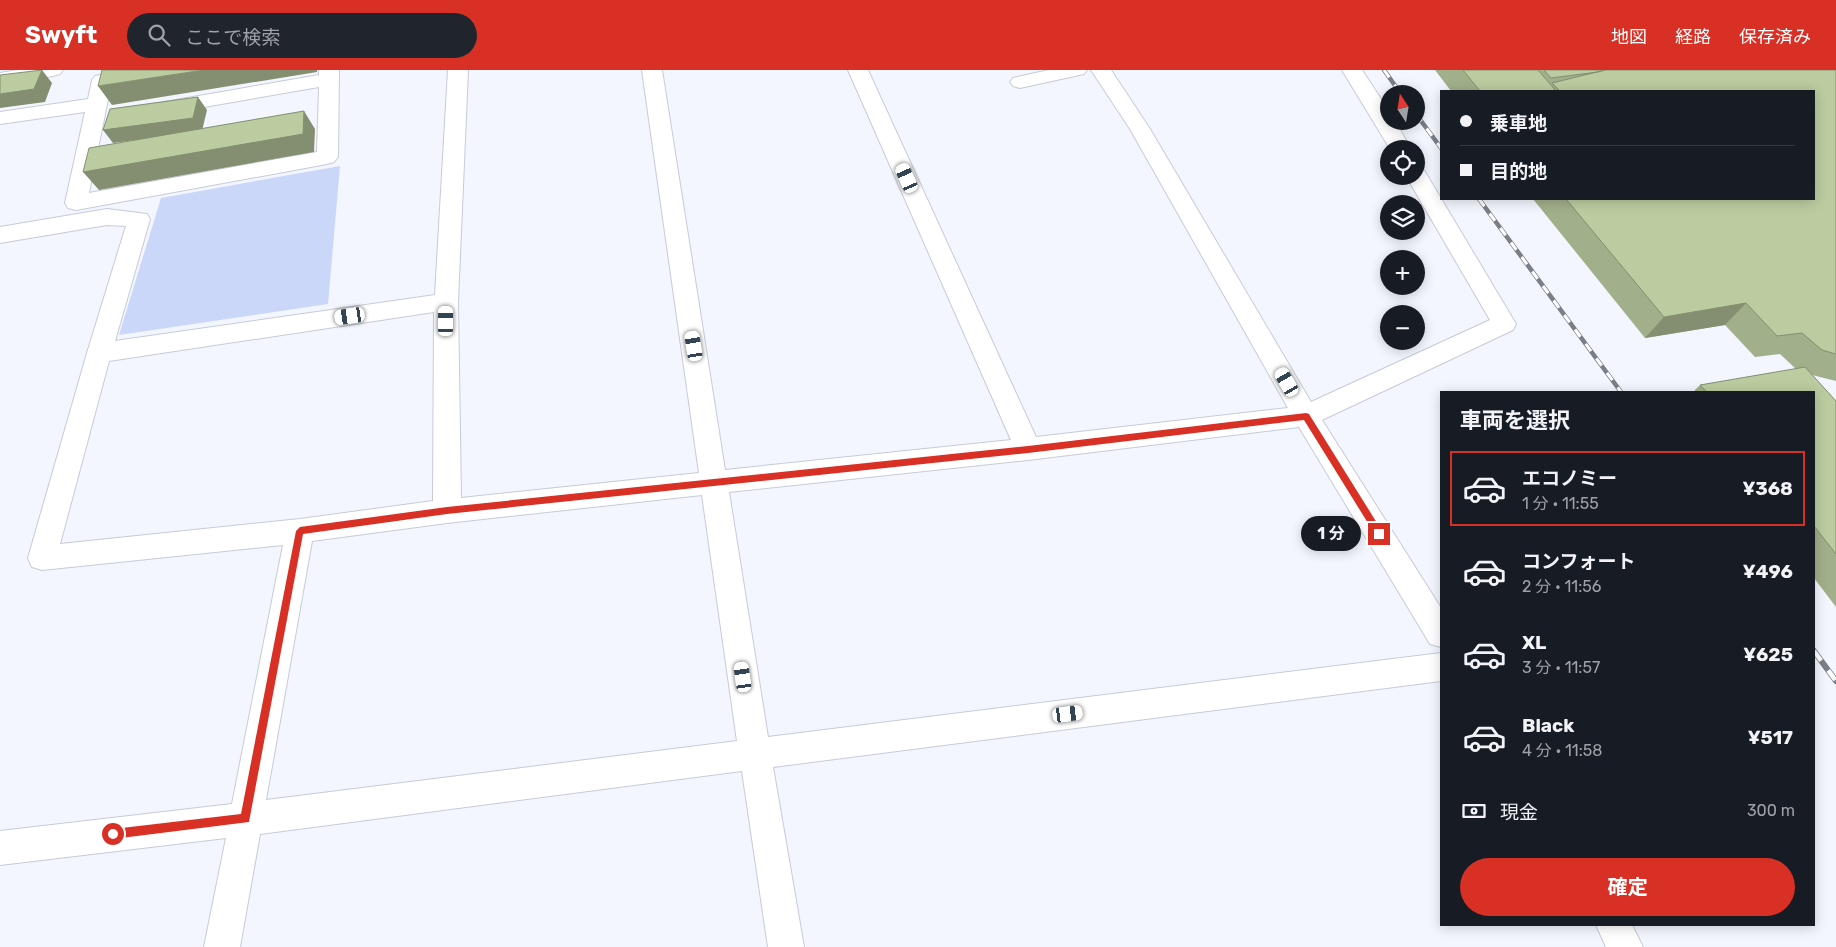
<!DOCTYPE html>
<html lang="ja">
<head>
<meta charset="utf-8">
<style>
  body { margin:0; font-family:Rubik,"Noto Sans JP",sans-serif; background:#20242c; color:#f1f3f6; height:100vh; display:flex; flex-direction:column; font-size:19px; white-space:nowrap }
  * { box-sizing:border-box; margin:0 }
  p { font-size:16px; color:#9ea1a6 }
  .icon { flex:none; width:28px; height:28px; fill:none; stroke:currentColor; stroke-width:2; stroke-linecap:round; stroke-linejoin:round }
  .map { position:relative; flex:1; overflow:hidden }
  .sheet { position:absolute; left:1440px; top:321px; width:375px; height:535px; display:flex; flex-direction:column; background:#171b24; border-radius:0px; box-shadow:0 2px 12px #0003 }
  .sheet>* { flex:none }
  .top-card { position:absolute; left:1440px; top:20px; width:375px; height:110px; border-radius:0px; box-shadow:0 2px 12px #0003; display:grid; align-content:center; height:110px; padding:0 20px; background:#171b24 }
  .needle { width:32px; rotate:348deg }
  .controls { position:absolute; left:1380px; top:15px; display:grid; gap:10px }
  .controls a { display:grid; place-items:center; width:45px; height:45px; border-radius:50%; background:#171b24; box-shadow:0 2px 12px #0003; font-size:25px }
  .end { position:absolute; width:22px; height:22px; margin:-11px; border:6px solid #d93025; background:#fff; box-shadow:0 0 0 2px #fff }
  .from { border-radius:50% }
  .bubble { position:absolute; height:35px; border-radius:18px; background:#171b24; box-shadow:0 2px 12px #0003; font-size:16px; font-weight:700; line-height:35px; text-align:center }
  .car { position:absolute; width:15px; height:30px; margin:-15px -8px; border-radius:6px; box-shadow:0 0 4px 1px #0007; background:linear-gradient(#fff 24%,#345 0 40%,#fff 0 76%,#345 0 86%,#fff 0) }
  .top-card b { display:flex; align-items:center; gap:18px; height:48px; font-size:19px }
  .top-card b+b { border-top:1px solid #363941 }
  .top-card i { width:12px; height:12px; background:#f1f3f6 }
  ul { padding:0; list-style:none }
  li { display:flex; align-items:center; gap:15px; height:75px; margin:0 10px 8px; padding:0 10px; border:2px solid transparent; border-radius:0px }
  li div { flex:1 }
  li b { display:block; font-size:19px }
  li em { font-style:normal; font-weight:700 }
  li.current { border-color:#d93025 }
  li>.icon { width:45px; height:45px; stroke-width:1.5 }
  h2 { padding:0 20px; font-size:22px; line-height:60px }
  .pay { display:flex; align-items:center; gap:12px; height:55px; padding:0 20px; font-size:19px }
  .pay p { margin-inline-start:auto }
  .cta { display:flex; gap:10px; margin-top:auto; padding:10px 20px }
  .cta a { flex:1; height:58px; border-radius:30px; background:#d93025; color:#fff; font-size:20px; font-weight:700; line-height:58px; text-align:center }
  header { display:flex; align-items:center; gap:30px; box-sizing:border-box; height:70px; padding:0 25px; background:#d93025; color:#fff }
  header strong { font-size:24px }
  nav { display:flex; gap:28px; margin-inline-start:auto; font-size:18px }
  .search { width:350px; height:45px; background:#20242c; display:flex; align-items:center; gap:12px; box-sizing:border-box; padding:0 18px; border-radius:28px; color:#9ea1a6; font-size:19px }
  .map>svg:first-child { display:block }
  .green { fill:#cbd7f8 }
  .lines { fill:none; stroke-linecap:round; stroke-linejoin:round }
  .minor-casing { stroke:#c6cbd7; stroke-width:2 }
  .minor { fill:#fff; fill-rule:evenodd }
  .rail-far1-casing { stroke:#7b7e84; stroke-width:4.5 }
  .rail-casing { stroke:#7b7e84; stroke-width:6 }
  .rail-far1 { stroke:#fff; stroke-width:3; stroke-dasharray:9; stroke-linecap:butt }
  .rail { stroke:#fff; stroke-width:4.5; stroke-dasharray:12; stroke-linecap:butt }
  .wall { fill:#a1af8a }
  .shaded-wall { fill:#838f70 }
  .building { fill:#bbcca0; stroke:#838f70 }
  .route { fill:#d93025 }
</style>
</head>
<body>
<header>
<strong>Swyft</strong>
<div class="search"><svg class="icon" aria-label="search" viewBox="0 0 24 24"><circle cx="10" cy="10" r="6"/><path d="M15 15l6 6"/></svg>ここで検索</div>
<nav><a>地図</a><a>経路</a><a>保存済み</a></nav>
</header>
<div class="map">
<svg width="1836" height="877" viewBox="0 0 1836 877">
  <rect width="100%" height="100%" fill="#f3f6fe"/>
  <!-- green -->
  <path class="green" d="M340,96L328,234L119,265L161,128Z"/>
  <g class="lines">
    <!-- minor casing -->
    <g class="minor-casing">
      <path id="minor" d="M18,0H63L60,4L53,6L0,15V3Z
        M128,0H176L173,4L166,6L111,15L89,123L317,82L319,17L164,44L157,42L154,38L157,34L164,32L319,5V0H339L338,87L334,92L327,94L76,140L68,138L65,133L85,42L0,54V42L88,29L92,10L95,6Z
        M448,0H468L458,232L461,428L699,403L642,0H662L725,400L1011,370L848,0H868L1036,367L1288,338L1130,59L1091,0H1111L1150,59L1311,332L1490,250L1406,106H1416V98L1424,100L1516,254L1513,260L1322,350L1441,538V577L1430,574L1299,357L1028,390L729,422L768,667L1441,583V611L773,697L804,877H768L742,701L260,764L240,877H204L226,768L0,795V761L232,734L283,475L42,500L32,497L28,488L87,283L126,156L107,155L0,173V157L107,139L147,144L150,149L115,271L435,225ZM434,242L433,431L300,449L60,474L109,291ZM702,425L737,671L266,730L312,471L447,453Z
        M1049,0H1087L1084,4L1020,18L1013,16L1010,12L1013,8Z
        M1342,0H1362L1389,41V51H1395L1411,79H1390Z
        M1596,855H1632L1643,877H1606Z"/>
    </g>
    <!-- minor -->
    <use href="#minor" class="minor"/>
    <!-- rail-far1 casing -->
    <g class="rail-far1-casing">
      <path id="rail-far1" d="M1384,0L1401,24
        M1416,44L1441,78
        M1479,129L1621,322"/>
    </g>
    <!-- rail casing -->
    <g class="rail-casing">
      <path id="rail" d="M1814,581L1836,611"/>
    </g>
    <!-- rail-far1 -->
    <use href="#rail-far1" class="rail-far1"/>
    <!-- rail -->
    <use href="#rail" class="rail"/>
  </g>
  <!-- wall -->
  <path class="wall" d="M1435,0H1836V311L1812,305L1836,331V537L1814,508V322H1693L1700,315L1796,299L1780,284L1755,287L1725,255L1645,268L1533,129H1814V21H1451Z"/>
  <!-- shaded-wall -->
  <path class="shaded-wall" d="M42,0L52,13L45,32L0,38V24Z
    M204,0H317V2L112,35L98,16Z
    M198,27L207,40L202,61L113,73L103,60Z
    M304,41L315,59L314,82L99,120L83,102Z
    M1746,233L1725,255L1645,268L1664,247Z"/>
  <!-- building -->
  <path class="building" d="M42,0L34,19L0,24V5Z
    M102,0H204L98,16Z
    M1463,0H1538L1556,21H1480Z
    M1544,0H1605L1598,2L1551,8Z
    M1605,0H1836V284L1822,280L1802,263L1777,266L1746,233L1664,247L1566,129H1814V21H1560L1552,13Z
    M198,27L193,48L103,60L110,39Z
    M304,41L303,64L83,102L89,78Z
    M1805,297L1836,331V484L1814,456V322H1707L1700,315Z"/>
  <!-- route -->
  <path class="route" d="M1306,343L1309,344L1382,461V466H1376L1304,350L1028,383L447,444L303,464L249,752L113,769L108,764L113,759L241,744L296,461L300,457L447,437L1028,376Z"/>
</svg>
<div class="controls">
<a><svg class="needle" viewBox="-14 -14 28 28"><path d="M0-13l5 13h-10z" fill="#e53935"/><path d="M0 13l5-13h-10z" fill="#9ea1a6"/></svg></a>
<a><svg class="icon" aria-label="locate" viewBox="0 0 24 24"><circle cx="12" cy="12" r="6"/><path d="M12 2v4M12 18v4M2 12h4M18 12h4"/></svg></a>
<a><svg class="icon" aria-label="layers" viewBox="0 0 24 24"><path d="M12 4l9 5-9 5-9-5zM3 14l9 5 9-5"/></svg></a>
<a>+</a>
<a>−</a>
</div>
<i class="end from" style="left:113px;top:764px"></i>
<i class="end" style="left:1379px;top:464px"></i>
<div class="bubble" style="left:1301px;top:446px;width:60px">1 分</div>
<i class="car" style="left:907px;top:108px;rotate:336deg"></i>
<i class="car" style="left:350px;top:246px;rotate:262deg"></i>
<i class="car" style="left:446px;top:251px;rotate:0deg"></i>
<i class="car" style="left:694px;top:276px;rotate:351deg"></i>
<i class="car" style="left:1287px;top:312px;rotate:330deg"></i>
<i class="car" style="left:743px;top:607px;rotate:352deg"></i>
<i class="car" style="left:1068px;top:644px;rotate:83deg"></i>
<div class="top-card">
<b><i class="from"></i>乗車地</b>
<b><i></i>目的地</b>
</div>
<section class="sheet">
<h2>車両を選択</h2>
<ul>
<li class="current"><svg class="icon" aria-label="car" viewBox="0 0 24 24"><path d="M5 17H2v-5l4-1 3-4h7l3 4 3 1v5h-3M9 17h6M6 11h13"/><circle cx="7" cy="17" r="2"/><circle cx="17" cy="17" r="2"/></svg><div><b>エコノミー</b><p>1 分 · 11:55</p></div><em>¥368</em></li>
<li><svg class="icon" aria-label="car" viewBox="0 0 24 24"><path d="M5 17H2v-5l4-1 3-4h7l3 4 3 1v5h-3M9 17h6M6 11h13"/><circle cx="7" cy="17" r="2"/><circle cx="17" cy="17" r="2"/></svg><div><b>コンフォート</b><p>2 分 · 11:56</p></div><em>¥496</em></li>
<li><svg class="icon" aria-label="car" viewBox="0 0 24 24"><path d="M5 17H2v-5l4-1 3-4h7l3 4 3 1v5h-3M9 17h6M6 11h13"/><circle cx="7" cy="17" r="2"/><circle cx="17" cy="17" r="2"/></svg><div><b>XL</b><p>3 分 · 11:57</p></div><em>¥625</em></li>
<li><svg class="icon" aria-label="car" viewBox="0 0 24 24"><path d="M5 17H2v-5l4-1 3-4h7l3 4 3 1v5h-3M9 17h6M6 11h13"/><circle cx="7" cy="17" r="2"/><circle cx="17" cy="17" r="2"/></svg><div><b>Black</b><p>4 分 · 11:58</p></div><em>¥517</em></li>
</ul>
<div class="pay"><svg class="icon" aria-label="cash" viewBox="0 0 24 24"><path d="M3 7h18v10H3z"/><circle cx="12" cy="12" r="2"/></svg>現金<p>300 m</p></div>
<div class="cta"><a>確定</a></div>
</section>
</div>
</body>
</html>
